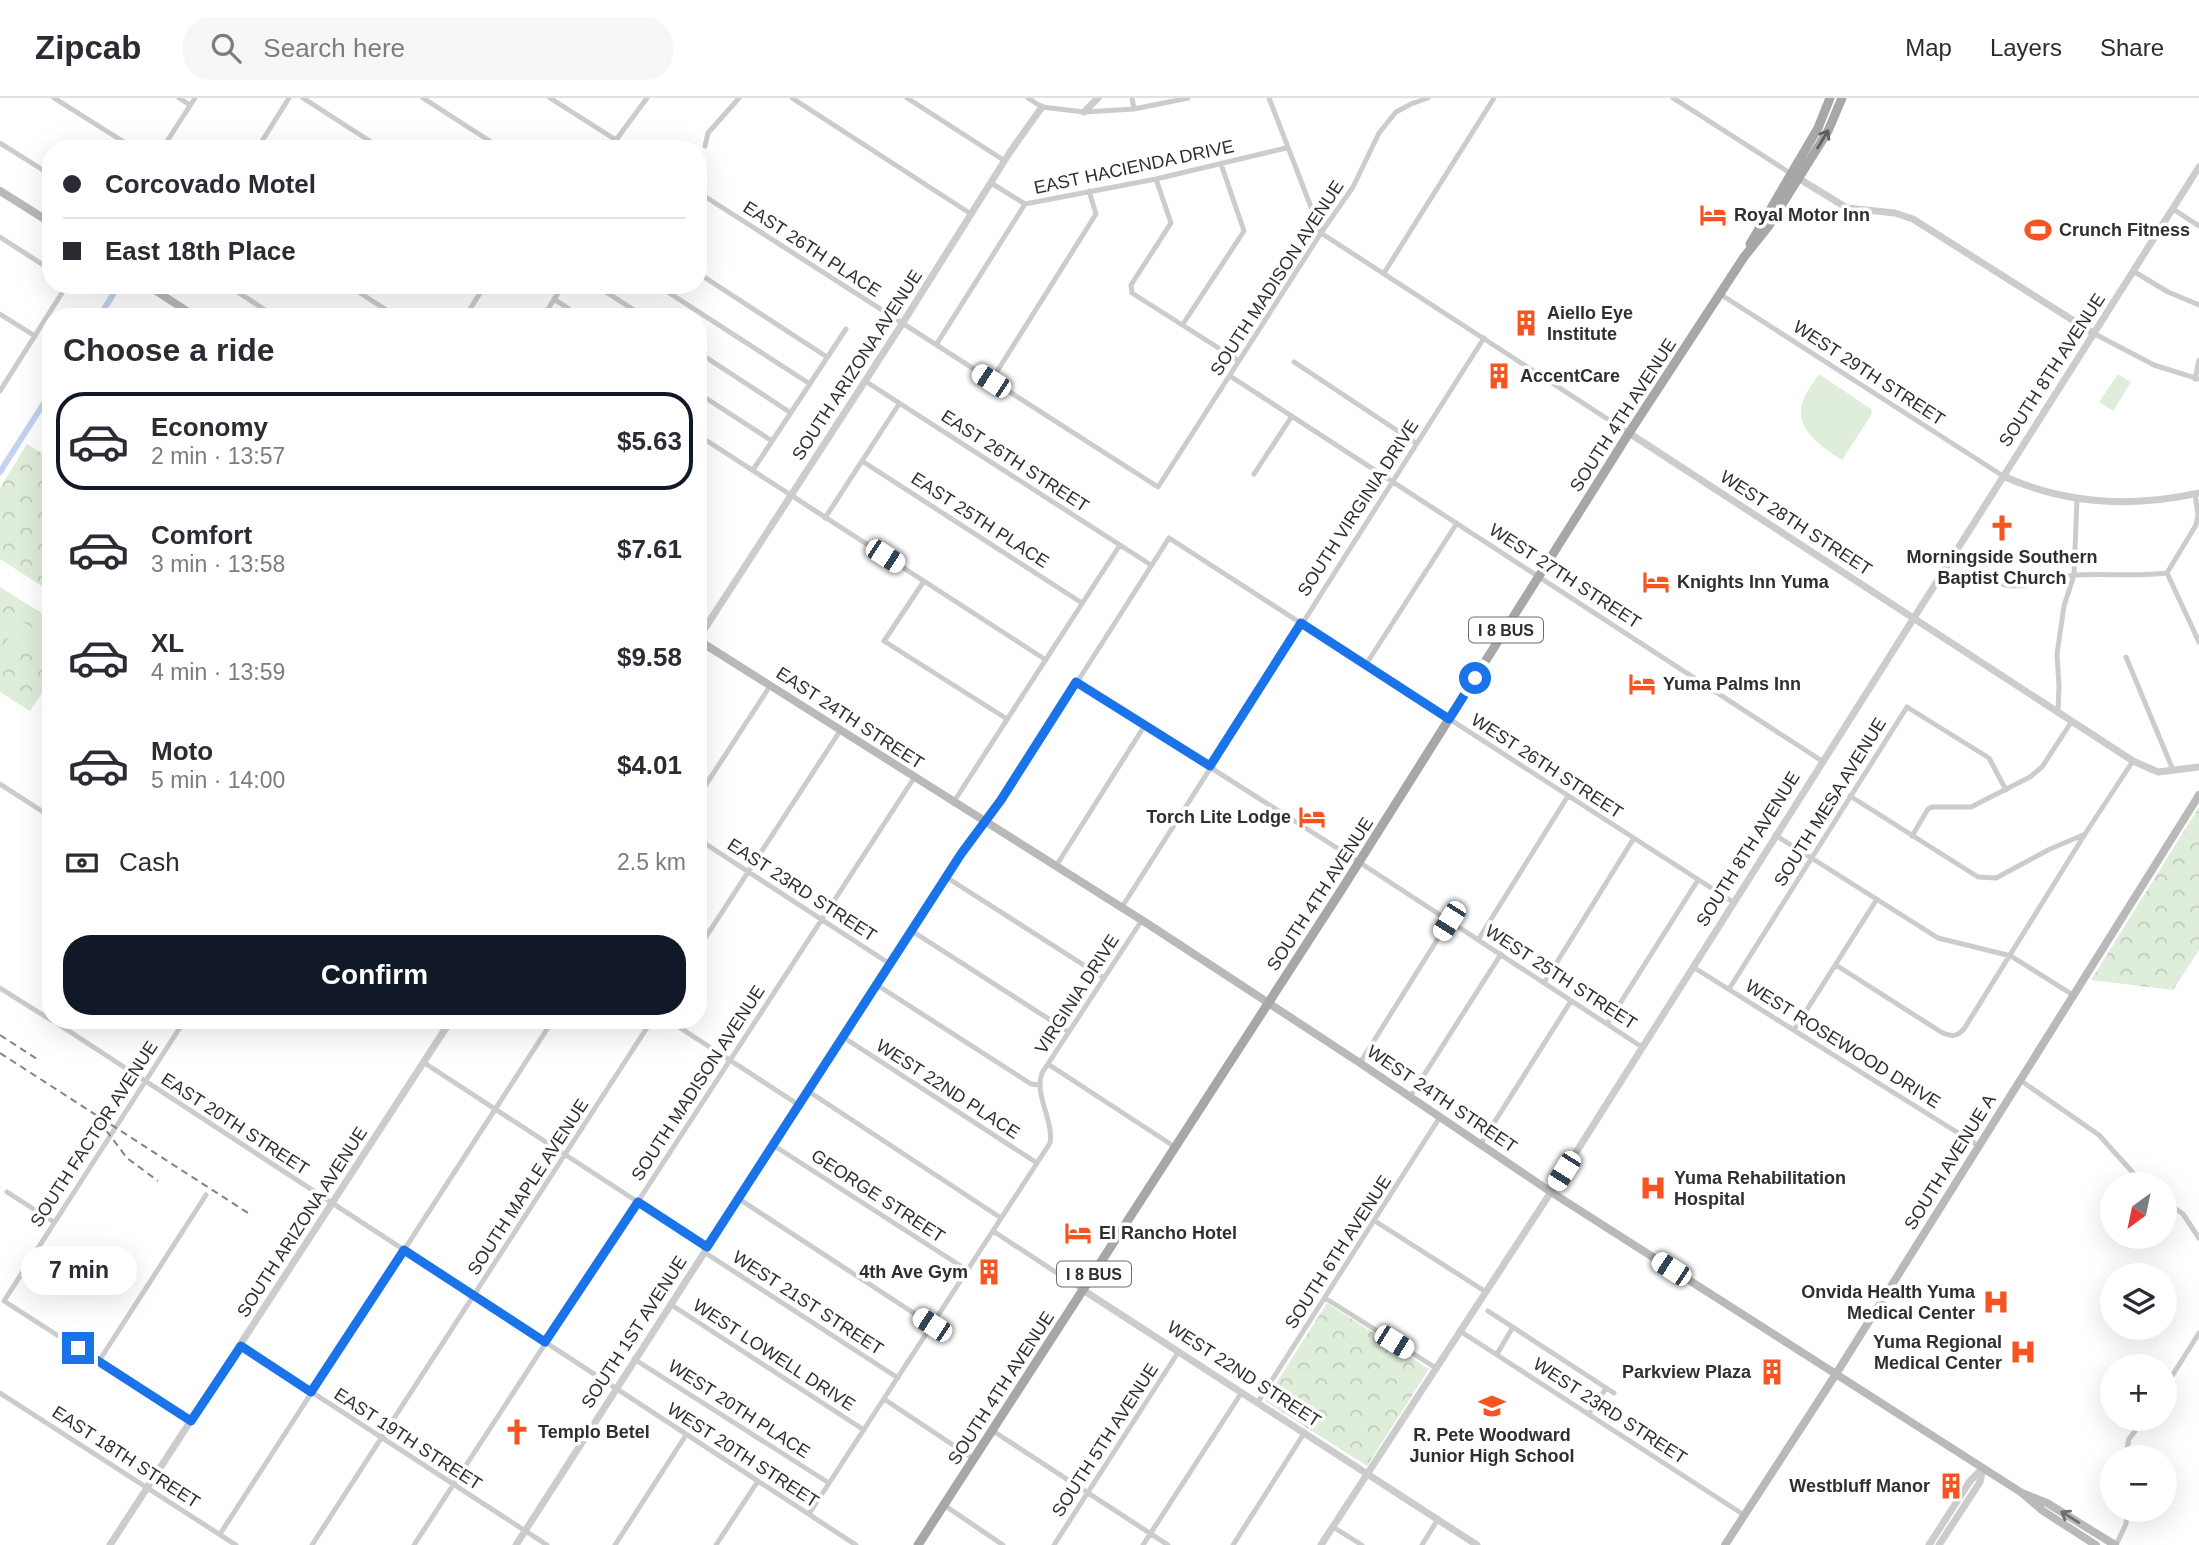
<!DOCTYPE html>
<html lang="en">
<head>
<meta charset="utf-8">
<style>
  body { margin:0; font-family:Helvetica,sans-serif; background:#f7f7f7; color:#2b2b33; height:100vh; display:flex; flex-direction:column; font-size:26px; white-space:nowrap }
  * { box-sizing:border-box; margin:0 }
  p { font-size:23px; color:#7c7c81 }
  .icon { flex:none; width:38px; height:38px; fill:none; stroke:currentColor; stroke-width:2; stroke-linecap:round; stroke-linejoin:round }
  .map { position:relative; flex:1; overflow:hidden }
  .details { position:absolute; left:42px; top:210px; width:665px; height:721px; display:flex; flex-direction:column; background:#fff; border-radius:28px; box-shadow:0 7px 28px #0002 }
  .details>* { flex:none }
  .guide { position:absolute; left:42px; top:42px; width:665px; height:154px; border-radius:28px; box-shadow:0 7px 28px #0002; display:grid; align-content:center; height:154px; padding:0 21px; background:#fff }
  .needle { width:46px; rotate:213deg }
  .controls { position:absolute; left:2100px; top:1074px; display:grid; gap:14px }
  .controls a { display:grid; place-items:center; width:77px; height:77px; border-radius:50%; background:#fff; box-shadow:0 7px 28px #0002; font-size:35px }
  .end { position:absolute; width:32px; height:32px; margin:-16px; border:9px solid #1a73e8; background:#fff; box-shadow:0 0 0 4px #fff }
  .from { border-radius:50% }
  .bubble { position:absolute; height:49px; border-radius:24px; background:#fff; box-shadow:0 7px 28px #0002; font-size:23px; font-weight:700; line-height:49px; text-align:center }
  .car { position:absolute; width:21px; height:42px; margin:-21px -10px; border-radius:9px; box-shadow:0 0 5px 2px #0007; background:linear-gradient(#fff 24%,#345 0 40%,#fff 0 76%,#345 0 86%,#fff 0) }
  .guide b { display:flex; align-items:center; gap:24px; height:66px; font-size:26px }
  .guide b+b { border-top:2px solid #e1e1e2 }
  .guide i { width:18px; height:18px; background:#2b2b33 }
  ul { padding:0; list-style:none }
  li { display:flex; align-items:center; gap:21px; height:98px; margin:0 14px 10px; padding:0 7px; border:4px solid transparent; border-radius:28px }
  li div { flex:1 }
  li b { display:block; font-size:26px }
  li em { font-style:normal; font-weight:700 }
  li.selected { border-color:#111827 }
  li>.icon { width:63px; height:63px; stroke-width:1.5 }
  h2 { padding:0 21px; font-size:32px; line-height:84px }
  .pay { display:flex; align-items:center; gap:18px; height:77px; padding:0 21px; font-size:26px }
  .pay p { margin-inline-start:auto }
  .cta { display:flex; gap:14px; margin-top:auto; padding:14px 21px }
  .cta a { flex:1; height:80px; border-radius:28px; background:#111827; color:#fff; font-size:28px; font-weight:700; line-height:80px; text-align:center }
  header { display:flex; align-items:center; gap:42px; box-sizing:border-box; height:98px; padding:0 35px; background:#fff; border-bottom:2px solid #e1e1e2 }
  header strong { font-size:33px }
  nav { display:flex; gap:38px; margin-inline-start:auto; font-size:24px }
  .search { width:490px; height:63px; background:#f7f7f7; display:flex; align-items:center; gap:18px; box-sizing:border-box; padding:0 24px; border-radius:28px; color:#7c7c81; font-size:26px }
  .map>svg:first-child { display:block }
  .forest { fill:url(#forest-crowns) }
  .pitch { fill:#dfeddb }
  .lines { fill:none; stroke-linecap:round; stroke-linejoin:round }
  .canal { stroke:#c5d2ef; stroke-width:6 }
  .minor { stroke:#ccc; stroke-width:5 }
  .tertiary { stroke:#ccc; stroke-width:7 }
  .secondary { stroke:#b9b9b9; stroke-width:8 }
  .primary { stroke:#a7a7a7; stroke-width:9 }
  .rail { stroke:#848484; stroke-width:2; stroke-dasharray:7 5; stroke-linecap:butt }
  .oneway { stroke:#5f5f5f }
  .oneway2 { stroke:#6d6d6d }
  .route { stroke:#1a73e8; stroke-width:9 }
  .labels { text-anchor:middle; stroke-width:7; stroke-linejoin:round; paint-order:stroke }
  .shield { fill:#fff; stroke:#6d6d6d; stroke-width:2 }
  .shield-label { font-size:16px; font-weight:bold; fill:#2f2f2f }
  .street-label { font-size:18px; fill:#2f2f2f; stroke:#fff }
  .poi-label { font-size:18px; font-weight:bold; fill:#2f2f2f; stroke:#fff; text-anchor:start }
</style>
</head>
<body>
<header>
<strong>Zipcab</strong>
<div class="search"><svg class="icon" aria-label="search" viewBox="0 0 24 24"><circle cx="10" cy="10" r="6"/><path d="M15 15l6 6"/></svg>Search here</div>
<nav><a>Map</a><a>Layers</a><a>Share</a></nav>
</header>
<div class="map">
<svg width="2199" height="1447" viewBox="0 0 2199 1447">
  <defs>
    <pattern id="forest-crowns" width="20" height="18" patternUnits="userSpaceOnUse" patternTransform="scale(1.75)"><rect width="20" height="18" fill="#dfeddb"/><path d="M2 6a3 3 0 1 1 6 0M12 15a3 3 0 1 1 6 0" fill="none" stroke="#c0ccbc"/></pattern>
  </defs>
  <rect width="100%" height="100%" fill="#fff"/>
  <!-- forest -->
  <path class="forest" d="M27,346L51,361V494L0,461V390Z
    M0,489L51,521V581L30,613L0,594Z
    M2199,709V852L2173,892L2091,882Z
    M1327,1205L1429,1271L1367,1368L1265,1303Z"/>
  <!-- pitch -->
  <path class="pitch" d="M1819,276L1871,311L1872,316L1842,362C1822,349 1791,330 1804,300C1807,292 1814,284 1819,276Z
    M2118,276L2131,284L2113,313L2099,304Z
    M20,522L51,542L49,569L7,542Z"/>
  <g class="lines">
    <!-- canal -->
    <path class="canal" d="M99,219L119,187
      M0,374L51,294"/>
    <!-- minor -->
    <path class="minor" d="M54,0L135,51
      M179,0L190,7
      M303,0L382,51
      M423,0L502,51
      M550,0L630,51
      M792,0L971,116
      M907,0L1005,63
      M1028,0L1042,9L1084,14L1134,11L1188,0
      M1132,0L1134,11
      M1269,0L1321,135L1629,335
      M1673,0L1790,75
      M616,42L647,0
      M0,45L51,77
      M705,48L708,35L739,0
      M162,51L195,0
      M257,51L289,0
      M1156,81L1171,125L1131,187L1132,195L1239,263
      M991,85L1025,106L1156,81L1286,50
      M698,94L1158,389L1321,135L1353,89L1379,35L1396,14L1411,6L1428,0
      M2173,111L2199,128
      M0,139L51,172
      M2133,173L2168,194L2199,207
      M698,175L827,259
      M1384,175L1494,0
      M227,187L276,219
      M348,187L397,219
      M595,187L645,219
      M657,187L810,286
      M1720,196L2003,378
      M163,198L170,187
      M554,201L581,219
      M0,216L35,238
      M465,219L485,187
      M543,219L563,187
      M1183,226L1244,133L1221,66
      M2093,235L2154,267L2199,281
      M936,247L1025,106
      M707,260L791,315
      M1294,264L1416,345
      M1230,278L1822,663
      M2195,281L2199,262
      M865,283L1151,467
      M991,283L1096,116L1089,93
      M0,293L67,187
      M698,295L772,343
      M698,337L1046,562
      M862,363L1082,505
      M753,372L846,231
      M1254,376L1292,318
      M825,420L899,306
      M1953,457C1968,467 1986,483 2005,487C2028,491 2051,479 2074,477C2106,475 2135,479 2167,475
      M2167,475L2196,427L2198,417L2195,396
      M2167,475L2199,544
      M924,483L884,543L1007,621
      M2126,559L2173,672
      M1365,568L1457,425
      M1076,584L1359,764L1642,949
      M2058,613L2059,588L2057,556L2064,508L2074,477L2077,401
      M0,686L51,719
      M1850,698L1978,779L1996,780L2050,751L2083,737
      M698,699L770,588
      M953,705L1120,447
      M984,725L1011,688L1169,440L1733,804
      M1775,737L1938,840L2011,858L2073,897
      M1912,738L1928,711L1932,709H1971L2030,679L2042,669L2072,623
      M698,741L890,866
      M1056,768L1145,627
      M946,779L1104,880
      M1122,809L1484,240
      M912,833L1069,934
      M1478,842L1568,698
      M698,851L840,633
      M1836,867L1941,934C1952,939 1956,939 1964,931L2085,736L2133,663
      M1693,869L1979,1048
      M1544,885L1634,740
      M877,887L1031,986L1040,987
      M0,890L51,922
      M1729,891L1907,609L1989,660L2006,692
      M52,922L856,1447
      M187,922L179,931L4,1203L191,1323
      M668,922L799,1007
      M1607,926L1698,782
      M1794,932L1877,801
      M843,939L1037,1065
      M423,964L707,1149
      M1360,965L1449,823
      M1048,966L1175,1049
      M2020,982L2099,1037L2144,1087
      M808,993L1001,1120
      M1410,999L1501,856
      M773,1047L967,1172
      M1480,1047L1571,903
      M7,1094L54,1124
      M739,1101L932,1227
      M2165,1103L2183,1116L2199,1140
      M1375,1123L1486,1194
      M993,1133L1083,1192
      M704,1154L898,1280
      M1325,1200L1436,1270
      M670,1206L864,1332
      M1488,1213L1614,1295
      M1460,1233L1744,1417
      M241,1248L547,1447
      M1497,1256L1513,1229
      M634,1261L829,1385
      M99,1263L206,1097
      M2165,1289L2199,1235
      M0,1295L236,1447
      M884,1301L974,1361
      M1258,1304L1440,1019
      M1589,1316L1606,1290
      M993,1333L1168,1447
      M2125,1360L2129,1341L2144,1321
      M944,1407L1003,1447
      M809,1416L1050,1045C1054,1023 1034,997 1042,975L1142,822
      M1333,1429L1362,1447
      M220,1436L553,922
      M312,1447L652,922
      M414,1447L914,680
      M615,1447L686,1337
      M716,1447L758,1383
      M1054,1447L1179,1253
      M1143,1447L1242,1294
      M1233,1447L1305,1334
      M1422,1447L1438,1421
      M2116,1447L2126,1426L2127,1412"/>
    <!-- tertiary -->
    <path class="tertiary" d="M1084,14L1098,0
      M1798,80L1847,110L1895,115L1913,121L2093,235
      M1629,335L2133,663L2158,674L2199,669
      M2003,378C2065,406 2132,410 2199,395
      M698,541L902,226L1010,54L1042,9
      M1083,1192L1477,1447
      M110,1447L451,922
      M516,1447L961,756L984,725
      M1321,1447L1551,1094L2199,69
      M1929,1447L1970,1383L1983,1370
      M1939,1447L1980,1384L1983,1370"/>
    <!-- secondary -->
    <path class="secondary" d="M0,93L51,125
      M147,187L196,219
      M698,542L1148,826L1360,965L1551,1094L2022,1395L2047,1405L2115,1447
      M2022,1395L2043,1413L2096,1447
      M1725,1447L1836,1276L2199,697"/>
    <!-- primary -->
    <path class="primary" d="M1750,146L1818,30L1830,0
      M918,1447L1342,791L1629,335L1744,159L1768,129L1828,33L1842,0"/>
    <!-- rail -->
    <path class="rail" d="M0,937L37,961
      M0,955L248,1115
      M99,1023L127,1060L158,1083"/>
  </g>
  <!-- one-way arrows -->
  <defs><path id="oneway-shaft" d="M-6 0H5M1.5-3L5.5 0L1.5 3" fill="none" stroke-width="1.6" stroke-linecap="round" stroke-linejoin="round" transform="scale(1.75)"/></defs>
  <use class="oneway" href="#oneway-shaft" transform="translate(1823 41) rotate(-59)"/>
  <use class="oneway2" href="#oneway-shaft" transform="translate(2070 1419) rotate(-148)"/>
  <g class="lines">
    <!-- route -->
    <path class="route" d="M78,1250L191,1323L241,1248L311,1294L404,1152L545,1244L638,1104L707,1149L961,756L1001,702L1076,584L1210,668L1301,525L1449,621L1475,580"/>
  </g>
  <!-- icons -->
  <defs>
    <g id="hotel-bare" transform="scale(2.1)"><path d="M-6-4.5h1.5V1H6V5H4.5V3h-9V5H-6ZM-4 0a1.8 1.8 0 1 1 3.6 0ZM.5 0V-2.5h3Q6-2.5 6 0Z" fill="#f65521" stroke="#fff" stroke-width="2.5" paint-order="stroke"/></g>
    <g id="stadium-bare" transform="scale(2.1)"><path d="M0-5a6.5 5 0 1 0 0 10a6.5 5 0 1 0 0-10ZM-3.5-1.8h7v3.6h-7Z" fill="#f65521" stroke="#fff" stroke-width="2.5" paint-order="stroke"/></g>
    <g id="building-bare" transform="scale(2.1)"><path d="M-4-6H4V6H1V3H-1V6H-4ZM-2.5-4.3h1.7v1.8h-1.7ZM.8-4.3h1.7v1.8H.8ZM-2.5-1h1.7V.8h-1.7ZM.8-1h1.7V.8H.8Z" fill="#f65521" stroke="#fff" stroke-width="2.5" paint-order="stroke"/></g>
    <g id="church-bare" transform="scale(2.1)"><path d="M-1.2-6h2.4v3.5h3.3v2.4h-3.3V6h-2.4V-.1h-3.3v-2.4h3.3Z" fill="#f65521" stroke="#fff" stroke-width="2.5" paint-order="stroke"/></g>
    <g id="hospital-bare" transform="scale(2.1)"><path d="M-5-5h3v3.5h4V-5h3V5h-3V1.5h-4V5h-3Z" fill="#f65521" stroke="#fff" stroke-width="2.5" paint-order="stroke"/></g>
    <g id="school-bare" transform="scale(2.1)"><path d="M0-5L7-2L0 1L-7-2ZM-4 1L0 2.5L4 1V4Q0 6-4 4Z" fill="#f65521" stroke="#fff" stroke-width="2.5" paint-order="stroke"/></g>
  </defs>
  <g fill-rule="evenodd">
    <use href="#hotel-bare" x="1713" y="117"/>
    <use href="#stadium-bare" x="2038" y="132"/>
    <use href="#building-bare" x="1526" y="225"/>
    <use href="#building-bare" x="1499" y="278"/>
    <use href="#church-bare" x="2002" y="430"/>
    <use href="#hotel-bare" x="1656" y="484"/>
    <use href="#hotel-bare" x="1642" y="586"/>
    <use href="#hotel-bare" x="1312" y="719"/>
    <use href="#hospital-bare" x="1653" y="1090"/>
    <use href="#hotel-bare" x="1078" y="1135"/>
    <use href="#building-bare" x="989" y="1174"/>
    <use href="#hospital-bare" x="1996" y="1204"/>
    <use href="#hospital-bare" x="2023" y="1254"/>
    <use href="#building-bare" x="1772" y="1274"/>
    <use href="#school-bare" x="1492" y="1308"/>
    <use href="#church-bare" x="517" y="1334"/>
    <use href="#building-bare" x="1951" y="1388"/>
  </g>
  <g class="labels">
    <!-- shield labels -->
    <g class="shield">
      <rect x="1469" y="519.5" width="74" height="25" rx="5"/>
      <rect x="1057" y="1163.5" width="74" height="25" rx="5"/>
    </g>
    <g class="shield-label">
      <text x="1506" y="538">I 8 BUS</text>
      <text x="1094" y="1182">I 8 BUS</text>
    </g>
    <!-- street labels -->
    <g class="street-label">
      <text transform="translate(1134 69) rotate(-12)" y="6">EAST HACIENDA DRIVE</text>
      <text transform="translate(812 151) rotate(33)" y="6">EAST 26TH PLACE</text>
      <text transform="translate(1277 180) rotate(-57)" y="6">SOUTH MADISON AVENUE</text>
      <text transform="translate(857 267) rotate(-57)" y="6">SOUTH ARIZONA AVENUE</text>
      <text transform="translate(2052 272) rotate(-57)" y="6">SOUTH 8TH AVENUE</text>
      <text transform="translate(1869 275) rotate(33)" y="6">WEST 29TH STREET</text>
      <text transform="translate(1623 317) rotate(-57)" y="6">SOUTH 4TH AVENUE</text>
      <text transform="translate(1015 363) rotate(33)" y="6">EAST 26TH STREET</text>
      <text transform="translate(1358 410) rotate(-57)" y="6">SOUTH VIRGINIA DRIVE</text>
      <text transform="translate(980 422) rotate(33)" y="6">EAST 25TH PLACE</text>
      <text transform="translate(1796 425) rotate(33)" y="6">WEST 28TH STREET</text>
      <text transform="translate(1565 478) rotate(33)" y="6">WEST 27TH STREET</text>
      <text transform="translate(850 620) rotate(33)" y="6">EAST 24TH STREET</text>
      <text transform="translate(1547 668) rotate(33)" y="6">WEST 26TH STREET</text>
      <text transform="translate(1830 704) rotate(-58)" y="6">SOUTH MESA AVENUE</text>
      <text transform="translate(1748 751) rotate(-58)" y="6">SOUTH 8TH AVENUE</text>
      <text transform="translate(802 792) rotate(33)" y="6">EAST 23RD STREET</text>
      <text transform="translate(1320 796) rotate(-57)" y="6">SOUTH 4TH AVENUE</text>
      <text transform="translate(1561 879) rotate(33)" y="6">WEST 25TH STREET</text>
      <text transform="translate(1077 896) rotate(-57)" y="6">VIRGINIA DRIVE</text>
      <text transform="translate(1843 946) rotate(32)" y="6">WEST ROSEWOOD DRIVE</text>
      <text transform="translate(698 985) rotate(-57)" y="6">SOUTH MADISON AVENUE</text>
      <text transform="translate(948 991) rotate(33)" y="6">WEST 22ND PLACE</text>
      <text transform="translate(1442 1001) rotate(34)" y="6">WEST 24TH STREET</text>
      <text transform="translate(235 1026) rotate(33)" y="6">EAST 20TH STREET</text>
      <text transform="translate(94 1036) rotate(-57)" y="6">SOUTH FACTOR AVENUE</text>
      <text transform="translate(1950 1064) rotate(-58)" y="6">SOUTH AVENUE A</text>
      <text transform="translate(528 1089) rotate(-57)" y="6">SOUTH MAPLE AVENUE</text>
      <text transform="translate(878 1098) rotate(33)" y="6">GEORGE STREET</text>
      <text transform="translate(302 1124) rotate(-57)" y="6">SOUTH ARIZONA AVENUE</text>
      <text transform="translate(1338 1154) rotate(-57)" y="6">SOUTH 6TH AVENUE</text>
      <text transform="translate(808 1205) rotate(33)" y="6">WEST 21ST STREET</text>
      <text transform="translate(634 1234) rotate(-57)" y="6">SOUTH 1ST AVENUE</text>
      <text transform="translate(774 1257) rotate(33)" y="6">WEST LOWELL DRIVE</text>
      <text transform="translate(1244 1276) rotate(33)" y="6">WEST 22ND STREET</text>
      <text transform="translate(1001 1290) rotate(-57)" y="6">SOUTH 4TH AVENUE</text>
      <text transform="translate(739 1311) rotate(33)" y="6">WEST 20TH PLACE</text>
      <text transform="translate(1610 1313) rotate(33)" y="6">WEST 23RD STREET</text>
      <text transform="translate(408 1341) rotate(33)" y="6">EAST 19TH STREET</text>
      <text transform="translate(1105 1342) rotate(-57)" y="6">SOUTH 5TH AVENUE</text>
      <text transform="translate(743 1357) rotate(33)" y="6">WEST 20TH STREET</text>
      <text transform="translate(126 1359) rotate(33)" y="6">EAST 18TH STREET</text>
    </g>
    <!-- poi labels -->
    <g class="poi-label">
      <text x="1734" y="123">Royal Motor Inn</text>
      <text x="2059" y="138">Crunch Fitness</text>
      <text x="1547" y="221">Aiello Eye<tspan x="1547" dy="21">Institute</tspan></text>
      <text x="1520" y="284">AccentCare</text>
      <text x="2002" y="465" text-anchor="middle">Morningside Southern<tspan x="2002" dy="21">Baptist Church</tspan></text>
      <text x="1677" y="490">Knights Inn Yuma</text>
      <text x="1663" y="592">Yuma Palms Inn</text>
      <text x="1291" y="725" text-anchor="end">Torch Lite Lodge</text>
      <text x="1674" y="1086">Yuma Rehabilitation<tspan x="1674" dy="21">Hospital</tspan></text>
      <text x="1099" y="1141">El Rancho Hotel</text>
      <text x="968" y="1180" text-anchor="end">4th Ave Gym</text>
      <text x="1975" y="1200" text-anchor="end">Onvida Health Yuma<tspan x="1975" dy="21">Medical Center</tspan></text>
      <text x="2002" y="1250" text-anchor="end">Yuma Regional<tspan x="2002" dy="21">Medical Center</tspan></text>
      <text x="1751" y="1280" text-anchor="end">Parkview Plaza</text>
      <text x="538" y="1340">Templo Betel</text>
      <text x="1492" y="1343" text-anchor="middle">R. Pete Woodward<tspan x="1492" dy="21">Junior High School</tspan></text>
      <text x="1930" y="1394" text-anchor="end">Westbluff Manor</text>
    </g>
  </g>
</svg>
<div class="controls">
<a><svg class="needle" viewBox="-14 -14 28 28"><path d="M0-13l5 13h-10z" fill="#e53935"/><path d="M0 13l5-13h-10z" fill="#7c7c81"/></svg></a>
<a><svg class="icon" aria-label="layers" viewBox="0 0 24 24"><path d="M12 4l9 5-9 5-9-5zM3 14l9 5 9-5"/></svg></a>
<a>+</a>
<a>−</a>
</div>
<i class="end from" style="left:1475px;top:580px"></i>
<i class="end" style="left:78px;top:1250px"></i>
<div class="bubble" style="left:21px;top:1148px;width:116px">7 min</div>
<i class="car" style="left:991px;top:283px;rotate:303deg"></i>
<i class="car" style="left:885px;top:458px;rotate:123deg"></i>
<i class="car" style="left:1449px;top:823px;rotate:212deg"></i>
<i class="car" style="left:1564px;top:1073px;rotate:212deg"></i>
<i class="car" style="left:1671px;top:1171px;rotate:303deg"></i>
<i class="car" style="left:932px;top:1227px;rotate:303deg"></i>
<i class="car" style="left:1394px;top:1244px;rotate:122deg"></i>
<div class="guide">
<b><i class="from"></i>Corcovado Motel</b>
<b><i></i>East 18th Place</b>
</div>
<section class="details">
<h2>Choose a ride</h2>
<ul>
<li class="selected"><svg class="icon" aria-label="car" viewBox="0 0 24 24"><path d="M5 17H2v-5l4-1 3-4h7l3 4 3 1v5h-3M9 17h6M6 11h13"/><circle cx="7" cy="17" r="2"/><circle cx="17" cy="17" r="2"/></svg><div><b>Economy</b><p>2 min · 13:57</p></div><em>$5.63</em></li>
<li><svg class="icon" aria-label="car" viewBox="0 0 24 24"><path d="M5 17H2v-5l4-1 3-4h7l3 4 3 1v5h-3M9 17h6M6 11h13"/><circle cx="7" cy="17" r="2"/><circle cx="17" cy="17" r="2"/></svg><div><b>Comfort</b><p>3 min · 13:58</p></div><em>$7.61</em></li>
<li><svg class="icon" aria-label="car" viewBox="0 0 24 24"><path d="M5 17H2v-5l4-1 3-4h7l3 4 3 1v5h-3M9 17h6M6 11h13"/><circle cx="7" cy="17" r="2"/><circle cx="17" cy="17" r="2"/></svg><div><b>XL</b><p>4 min · 13:59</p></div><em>$9.58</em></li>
<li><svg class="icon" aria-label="car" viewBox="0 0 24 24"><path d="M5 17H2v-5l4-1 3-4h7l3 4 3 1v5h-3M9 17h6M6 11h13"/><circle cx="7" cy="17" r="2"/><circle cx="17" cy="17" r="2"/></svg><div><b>Moto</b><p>5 min · 14:00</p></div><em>$4.01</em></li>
</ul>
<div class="pay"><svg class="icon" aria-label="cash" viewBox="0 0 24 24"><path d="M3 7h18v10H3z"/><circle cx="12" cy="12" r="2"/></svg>Cash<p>2.5 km</p></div>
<div class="cta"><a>Confirm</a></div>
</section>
</div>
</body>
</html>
